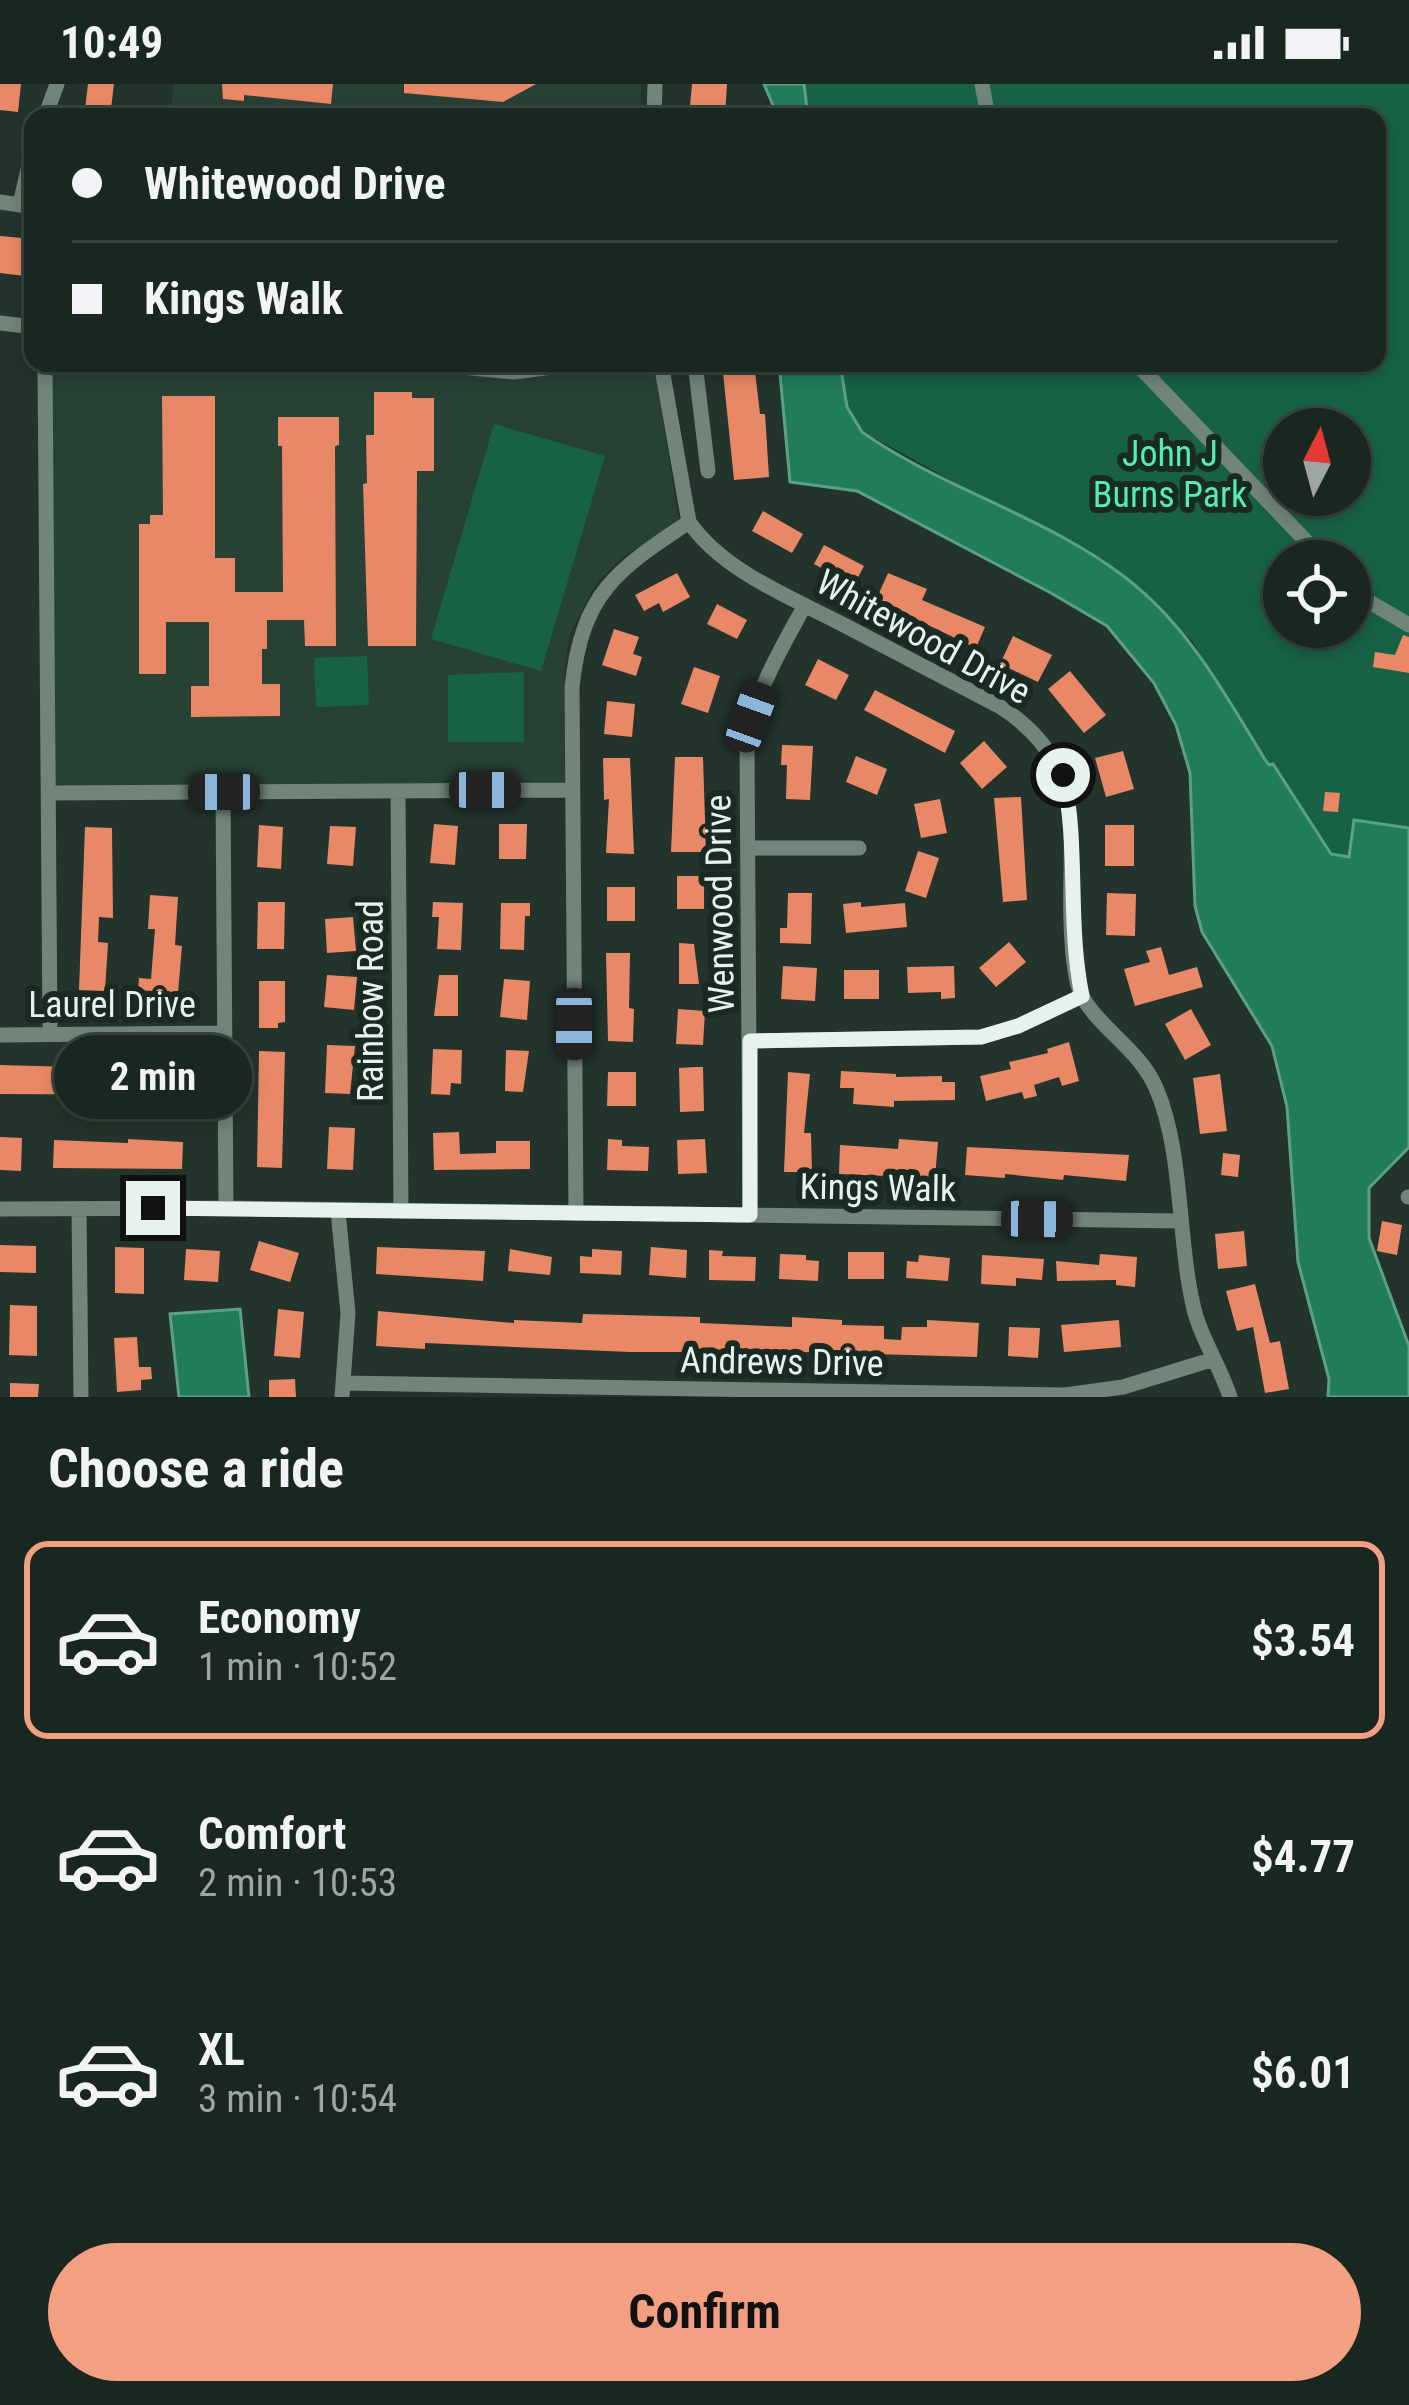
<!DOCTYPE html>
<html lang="en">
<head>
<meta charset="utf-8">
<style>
  body { margin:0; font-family:"Roboto Condensed",sans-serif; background:#232f29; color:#f1f3f6; height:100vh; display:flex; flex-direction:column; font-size:45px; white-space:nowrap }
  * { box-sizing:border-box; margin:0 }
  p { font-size:39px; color:#9fa5a5 }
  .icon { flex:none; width:66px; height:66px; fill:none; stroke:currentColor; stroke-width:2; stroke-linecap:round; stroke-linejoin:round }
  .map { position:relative; height:1313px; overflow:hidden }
  .sheet { display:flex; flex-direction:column; background:#1a2720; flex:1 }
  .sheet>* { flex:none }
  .top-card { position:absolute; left:24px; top:24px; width:1362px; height:264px; border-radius:24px; box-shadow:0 6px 18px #0003,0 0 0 3px #38443e; display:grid; align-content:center; height:264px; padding:0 48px; background:#1a2720 }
  .needle { width:78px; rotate:6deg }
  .controls { position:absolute; left:1263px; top:324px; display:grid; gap:24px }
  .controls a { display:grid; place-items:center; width:108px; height:108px; border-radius:50%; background:#1a2720; box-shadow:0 6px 18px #0003,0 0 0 3px #38443e; font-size:60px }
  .end { position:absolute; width:54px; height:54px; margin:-27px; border:15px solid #e7f2ec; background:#111; box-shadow:0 0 0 6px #111 }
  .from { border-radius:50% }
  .bubble { position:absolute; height:84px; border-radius:42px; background:#1a2720; box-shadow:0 6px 18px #0003,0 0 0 3px #38443e; font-size:39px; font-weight:700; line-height:84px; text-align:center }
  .car { position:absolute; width:36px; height:72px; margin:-36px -18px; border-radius:15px; box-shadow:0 0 9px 3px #0007; background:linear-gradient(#222 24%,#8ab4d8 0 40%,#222 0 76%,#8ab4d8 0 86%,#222 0) }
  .top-card b { display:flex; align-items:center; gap:42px; height:114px; font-size:45px }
  .top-card b+b { border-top:3px solid #38443e }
  .top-card i { width:30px; height:30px; background:#f1f3f6 }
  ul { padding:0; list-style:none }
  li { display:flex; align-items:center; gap:36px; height:198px; margin:0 24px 18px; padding:0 24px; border:6px solid transparent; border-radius:24px }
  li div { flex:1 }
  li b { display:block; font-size:45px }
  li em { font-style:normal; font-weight:700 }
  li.selected { border-color:#f39f82 }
  li>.icon { width:108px; height:108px; stroke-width:1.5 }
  h2 { padding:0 48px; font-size:54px; line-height:144px }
  .cta { display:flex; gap:24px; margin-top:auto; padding:24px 48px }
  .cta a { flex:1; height:138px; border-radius:72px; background:#f39f82; color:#111; font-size:48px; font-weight:700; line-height:138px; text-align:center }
  .status { display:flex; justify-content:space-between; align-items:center; height:84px; padding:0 60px; background:#1a2720; direction:ltr }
  .status svg { height:33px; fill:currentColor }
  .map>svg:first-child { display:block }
  .built { fill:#284135 }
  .green { fill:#176245; fill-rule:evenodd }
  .water { fill:#217d59; stroke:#5ca085; stroke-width:3 }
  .building { fill:#e88866 }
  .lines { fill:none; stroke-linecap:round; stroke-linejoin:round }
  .street { stroke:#71857a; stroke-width:15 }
  .route { stroke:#e7f2ec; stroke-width:15 }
  .labels { text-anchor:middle; stroke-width:12; stroke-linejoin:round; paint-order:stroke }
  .park-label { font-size:36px; fill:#54eeaf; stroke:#182a21 }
  .street-label { font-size:36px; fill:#e7f2ec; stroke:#182a21 }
</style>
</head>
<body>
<div class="status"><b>10:49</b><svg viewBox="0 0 49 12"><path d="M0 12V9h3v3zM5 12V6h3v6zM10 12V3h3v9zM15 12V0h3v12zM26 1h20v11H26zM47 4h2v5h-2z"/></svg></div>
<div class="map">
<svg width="1409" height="1313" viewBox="0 0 1409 1313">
  <rect width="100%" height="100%" fill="#22342b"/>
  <!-- built -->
  <path class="built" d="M173,0H641V31L555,25L542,33H191L171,31Z
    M49,279H369L521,294L654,279L679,438L625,472L597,498L569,552L564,597L565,701L52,706Z"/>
  <!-- green -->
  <path class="green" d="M804,0H1409V744L1355,737L1349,773L1331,770L1274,680L1269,682L1264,674L1192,557L1128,495L862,347L847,323L840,279H1377V33H808ZM1284,345H1350V411H1284ZM1284,477H1350V543H1284Z
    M494,340L605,372L541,587L431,555Z
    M367,572L369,621L316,623L314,574Z
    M524,588V658H448V591Z"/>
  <!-- water -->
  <path class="water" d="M764,0H804L808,33H778Z
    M779,279H840L847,323L862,348C943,405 1048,433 1126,494C1188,542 1224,608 1264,674L1269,681L1273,680L1331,770L1349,773L1354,736L1409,744V1063L1369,1104V1154L1409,1262V1313H1328L1329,1295L1298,1178L1287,1023L1272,962L1202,848L1195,822L1190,689L1176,641L1154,599L1107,542L1051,509L857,407L790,398Z
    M240,1225L249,1313H179L170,1230Z"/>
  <!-- building -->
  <path class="building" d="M0,0H21L18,28L0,26Z
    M88,0H114L111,25H107V33H84Z
    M222,0H333L331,20L244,11V17L223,15Z
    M404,0H536L503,18L404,9Z
    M692,0H727L725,33H689Z
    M0,152L33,155V193L0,189Z
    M722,279H754L760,330H765L769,393L734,396Z
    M374,308H412V314H434V387H417L416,562H368L363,400L367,399L366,351H374Z
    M162,312H215V474H235V508H283L282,362H278V333H339V361L335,362L336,562H305L304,536H267V565H262V600H280V632L191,633V602H209V538H166V590H139V440H150V431H163Z
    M763,427L803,450L792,469L752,447Z
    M824,461L864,482L854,501L814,480Z
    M677,489L690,513L663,528L659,519L644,527L635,511Z
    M888,489L927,505L922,516L985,543L976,564L876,516Z
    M717,520L747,536L737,555L707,540Z
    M614,545L639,553L633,570L642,573L636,592L602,581Z
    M1403,551L1409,553V589L1373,583L1375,568L1395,571Z
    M1013,552L1052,571L1038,598L1000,580Z
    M818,575L849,591L836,616L805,601Z
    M694,583L720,592L708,629L681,620Z
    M1070,587L1106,631L1084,649L1048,605Z
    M875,606L955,647L945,669L864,626Z
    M607,617L635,620L632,653L604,650Z
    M984,657L1007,683L982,705L960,679Z
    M782,661L813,662L810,716L786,715L787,681H781Z
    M1123,667L1134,705L1106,713L1095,674Z
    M856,672L887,685L877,711L846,698Z
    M675,673H703L706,768H671Z
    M603,674H630L634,770L606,769L609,715L604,716Z
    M1325,708L1340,709L1338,728L1323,727Z
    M1021,713L1027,816L1003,818L994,714Z
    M940,715L947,749L921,754L914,720Z
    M434,740L458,742L455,781L430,779Z
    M499,740H527L526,775H499Z
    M259,741L283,743L281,785L257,783Z
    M1105,741H1134V782H1105Z
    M330,742L356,743L353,782L327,780Z
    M85,743L112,744L113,834L99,833L98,858L108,859L105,907L79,906Z
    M918,767L939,774L926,814L905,807Z
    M677,792H704V825H677Z
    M607,803H635V837H607Z
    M788,809H812L811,860L780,859V844H787Z
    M1107,809L1136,810L1135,852L1106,851Z
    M150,811L178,813L175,861L182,862L178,909L138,906L139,894L151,895L155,845H148Z
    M258,818H285L284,865H257Z
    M433,818L463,819L461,866L437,865L439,833H432Z
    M861,818V823L905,819L907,843L846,849L843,820Z
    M501,819H530V832H525L524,866L500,865Z
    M353,833L356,867L327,869L325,835Z
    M1009,858L1026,878L996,903L979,884Z
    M679,859L694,860L699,900H679Z
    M1161,863L1169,891L1197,883L1203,903L1135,922L1124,885L1150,878L1146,867Z
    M606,869H630L629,924L634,925L633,958L608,957Z
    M783,882L817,884L815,917L781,915Z
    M954,882L955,914L941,915V908L908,909L907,883Z
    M844,886H879V915H844Z
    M327,891L357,893L354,926L324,923Z
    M439,891H458V932H434Z
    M504,895L530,897L527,936L500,933Z
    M259,897H285V938L278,939V944H259Z
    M678,925L705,927L703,961L676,960Z
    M1191,925L1211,961L1185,976L1165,940Z
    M1069,958L1079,997L1062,1002L1059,993L1034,1001L1037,1012L1024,1015L1022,1008L986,1017L980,992L1011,985L1009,978L1048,969L1047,965Z
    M327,961L355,962L350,1010L325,1009Z
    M433,965L462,966L461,1000L451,999L450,1011L431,1010Z
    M506,966L529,967L523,1008L505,1007Z
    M259,967L285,968L282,1084L257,1083Z
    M0,981L185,986V1011L0,1010Z
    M695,983H703L704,1027L680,1028L679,984Z
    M841,987L896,990V993L942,992V998H955V1016L894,1017V1023L853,1020L854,1004H840Z
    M608,988H636V1022H607Z
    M788,988L810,990L804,1049H811L812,1088H784Z
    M1220,990L1227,1047L1200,1050L1193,994Z
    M329,1043L355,1044L353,1086L327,1085Z
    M459,1048L460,1070L496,1069V1057H530V1085L434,1086L433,1049Z
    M0,1053L22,1054L21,1087L0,1086Z
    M128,1055L183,1058L182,1085L53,1084L54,1056L128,1059Z
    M608,1055L622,1056V1062L649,1063L648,1087L607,1086Z
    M705,1055L707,1089L678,1090L677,1056Z
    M899,1055L938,1058L935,1094L839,1090L840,1061L898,1065Z
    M967,1063L1129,1071L1126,1097L1064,1091L1063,1096L1005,1090V1094L965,1091Z
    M1223,1069L1240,1071L1238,1093L1221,1091Z
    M1382,1137L1402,1141L1397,1171L1377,1167Z
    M1244,1147L1247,1182L1218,1185L1215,1150Z
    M259,1157L299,1169L290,1198L250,1186Z
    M0,1161L36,1162V1189L0,1188Z
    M115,1163L144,1164V1210L115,1209Z
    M377,1163L485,1167L483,1197L376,1190Z
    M651,1163L687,1166L686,1194L649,1191Z
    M186,1165L220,1167L218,1198L184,1196Z
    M510,1165L552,1173L550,1191L508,1187Z
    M592,1165L622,1167L621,1191L580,1189V1172L592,1173Z
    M709,1166L723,1167L722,1172L756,1173L755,1197L709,1196Z
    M848,1168H884V1195H848Z
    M780,1170L806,1171V1176L819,1177L818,1197L779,1195Z
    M1100,1170L1137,1173L1135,1203L1116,1201V1196L1057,1197L1056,1177L1099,1181Z
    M919,1171L950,1174L948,1197L906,1194L907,1177L918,1178Z
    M982,1171L1044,1175L1042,1196L1016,1194V1202L981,1200Z
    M1255,1200L1270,1259L1280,1257L1289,1305L1265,1309L1253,1243L1237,1247L1226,1207Z
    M10,1221L37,1222V1272L9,1271Z
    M278,1225L304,1228L300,1274L274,1272Z
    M378,1227L514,1239V1236L582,1239L583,1230L700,1233V1239L792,1243V1233L842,1236V1241L884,1242V1255L901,1256L902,1243H927V1236L979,1239L977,1273L699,1265V1268H630L425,1259V1265L376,1262Z
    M1119,1236L1121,1263L1064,1268L1061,1241Z
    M1009,1243L1040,1244L1038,1274L1008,1272Z
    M137,1253L139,1283H151L152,1295L141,1296V1306L117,1308L114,1254Z
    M295,1295L296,1313H269V1296Z
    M10,1299L39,1300L38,1313H10Z"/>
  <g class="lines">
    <!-- street -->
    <path class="street" d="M982,0L988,33
      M45,33L57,0
      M654,33L655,0
      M0,118L33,123
      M20,120L33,64
      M0,239L33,243
      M45,279L50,950
      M419,279L514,288L583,279
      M661,279L689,438C723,487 790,513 842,540C894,567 947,595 999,622C1097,684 1064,761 1072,858C1073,874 1075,898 1082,912C1099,944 1140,966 1156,1004C1184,1068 1177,1160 1195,1229C1203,1258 1221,1284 1230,1313
      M695,279L708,387
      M1136,279L1325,477
      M1350,502L1368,517L1409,541
      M398,707L401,1127
      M223,708L226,1124
      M49,709L572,706
      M748,764H859
      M0,951L225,949
      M750,957L981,953L1019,942L1082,912
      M1408,1113H1409
      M0,1125L226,1124L1180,1137
      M79,1125L81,1313
      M338,1127L348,1229L342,1313
      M576,1128L572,603C582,510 615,487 689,438
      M750,1131L747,663C753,610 780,567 805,521
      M343,1299L1065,1311L1123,1303L1214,1275"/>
  </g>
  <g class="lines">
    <!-- route -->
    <path class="route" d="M153,1124L750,1131V957L981,953L1018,942L1082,912C1067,838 1079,763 1063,691"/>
  </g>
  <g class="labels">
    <!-- park labels -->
    <g class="park-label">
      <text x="1170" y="382">John J<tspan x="1170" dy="41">Burns Park</tspan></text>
    </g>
    <!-- street labels -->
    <g class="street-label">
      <text transform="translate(924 552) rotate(29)" y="13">Whitewood Drive</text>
      <text transform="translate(719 820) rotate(-91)" y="13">Wenwood Drive</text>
      <text transform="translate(370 917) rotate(-90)" y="13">Rainbow Road</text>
      <text x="112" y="933">Laurel Drive</text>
      <text transform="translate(878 1103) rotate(1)" y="13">Kings Walk</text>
      <text transform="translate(782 1277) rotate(1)" y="13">Andrews Drive</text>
    </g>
  </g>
</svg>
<div class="controls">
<a><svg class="needle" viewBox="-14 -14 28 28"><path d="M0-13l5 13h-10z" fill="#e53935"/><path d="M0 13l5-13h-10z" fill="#9fa5a5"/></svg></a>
<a><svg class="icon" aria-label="locate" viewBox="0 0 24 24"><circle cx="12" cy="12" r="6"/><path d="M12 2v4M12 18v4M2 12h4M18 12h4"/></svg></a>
</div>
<i class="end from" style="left:1063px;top:691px"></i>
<i class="end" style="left:153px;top:1124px"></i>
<div class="bubble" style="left:54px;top:951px;width:198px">2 min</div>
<i class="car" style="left:751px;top:633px;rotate:20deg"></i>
<i class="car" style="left:485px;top:706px;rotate:90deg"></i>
<i class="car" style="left:224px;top:708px;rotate:270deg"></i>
<i class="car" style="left:574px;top:940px;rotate:180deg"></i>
<i class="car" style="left:1037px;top:1135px;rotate:91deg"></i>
<div class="top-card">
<b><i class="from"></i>Whitewood Drive</b>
<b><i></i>Kings Walk</b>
</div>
</div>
<section class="sheet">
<h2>Choose a ride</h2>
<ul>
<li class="selected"><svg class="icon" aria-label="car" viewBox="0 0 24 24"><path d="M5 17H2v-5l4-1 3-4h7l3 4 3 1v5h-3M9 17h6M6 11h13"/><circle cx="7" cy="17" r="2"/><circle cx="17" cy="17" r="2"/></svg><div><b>Economy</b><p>1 min · 10:52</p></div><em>$3.54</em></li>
<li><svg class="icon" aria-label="car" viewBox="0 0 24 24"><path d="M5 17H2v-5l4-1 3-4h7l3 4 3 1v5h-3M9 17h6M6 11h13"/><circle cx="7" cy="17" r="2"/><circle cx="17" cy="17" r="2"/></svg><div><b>Comfort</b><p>2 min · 10:53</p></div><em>$4.77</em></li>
<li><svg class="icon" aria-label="car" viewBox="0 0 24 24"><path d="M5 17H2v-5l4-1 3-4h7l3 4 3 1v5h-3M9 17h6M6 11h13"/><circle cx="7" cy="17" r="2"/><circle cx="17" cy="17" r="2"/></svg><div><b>XL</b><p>3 min · 10:54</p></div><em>$6.01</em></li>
</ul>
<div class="cta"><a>Confirm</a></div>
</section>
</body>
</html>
